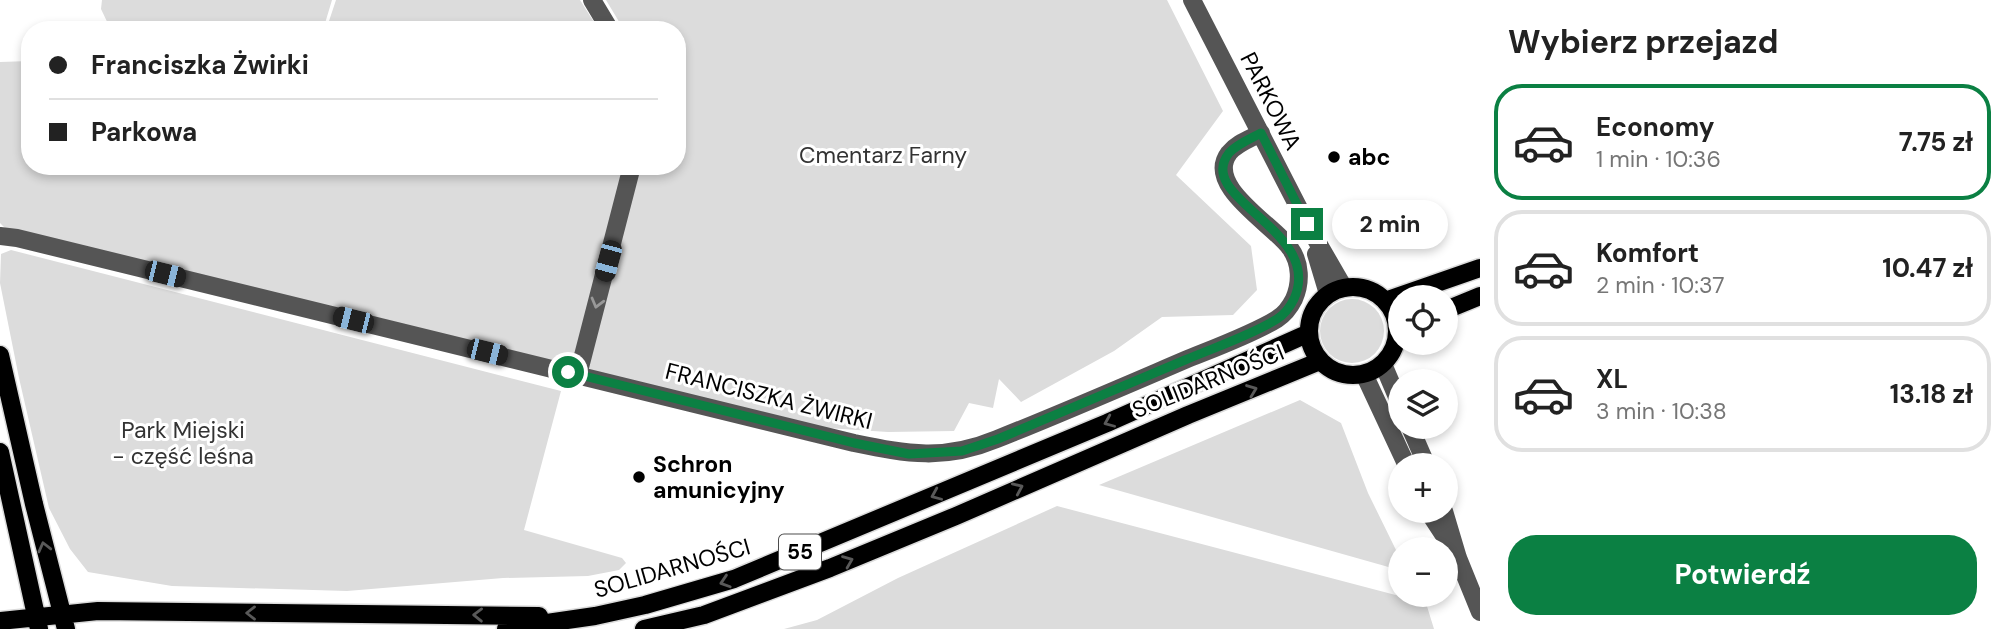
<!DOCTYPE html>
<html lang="pl">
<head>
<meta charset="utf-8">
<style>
  body { margin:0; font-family:"DM Sans",sans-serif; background:#f6f6f6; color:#222; height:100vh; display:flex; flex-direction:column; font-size:26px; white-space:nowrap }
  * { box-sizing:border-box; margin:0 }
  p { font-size:23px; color:#767676 }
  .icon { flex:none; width:38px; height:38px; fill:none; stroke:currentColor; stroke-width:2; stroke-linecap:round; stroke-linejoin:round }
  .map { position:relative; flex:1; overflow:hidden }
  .drawer { display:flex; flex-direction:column; background:#fff; width:525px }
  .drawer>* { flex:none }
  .banner { position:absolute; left:21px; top:21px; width:665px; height:154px; border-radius:28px; box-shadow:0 4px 10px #0003; display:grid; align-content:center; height:154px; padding:0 28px; background:#fff }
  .buttons { position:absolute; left:1388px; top:285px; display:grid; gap:14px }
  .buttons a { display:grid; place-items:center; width:70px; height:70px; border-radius:50%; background:#fff; box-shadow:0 4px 10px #0003; font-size:35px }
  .end { position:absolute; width:32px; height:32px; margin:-16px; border:9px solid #0b8043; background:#fff; box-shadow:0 0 0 4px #fff }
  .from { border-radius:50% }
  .bubble { position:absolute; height:49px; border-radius:24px; background:#fff; box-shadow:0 4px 10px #0003; font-size:23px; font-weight:700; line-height:49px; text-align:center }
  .car { position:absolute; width:21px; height:42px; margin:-21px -10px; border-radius:9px; box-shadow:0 0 5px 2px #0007; background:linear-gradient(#222 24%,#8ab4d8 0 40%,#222 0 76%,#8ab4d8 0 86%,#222 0) }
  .banner b { display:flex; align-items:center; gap:24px; height:66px; font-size:26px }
  .banner b+b { border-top:2px solid #e0e0e0 }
  .banner i { width:18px; height:18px; background:#222 }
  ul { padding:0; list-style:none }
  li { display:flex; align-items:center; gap:21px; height:116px; margin:0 14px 10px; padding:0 14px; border:4px solid #e0e0e0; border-radius:28px }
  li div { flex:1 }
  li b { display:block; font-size:26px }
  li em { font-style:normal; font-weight:700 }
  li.on { border-color:#0b8043 }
  li>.icon { width:63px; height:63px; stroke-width:1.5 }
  h2 { padding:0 28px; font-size:32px; line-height:84px }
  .button { display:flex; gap:14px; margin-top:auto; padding:14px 28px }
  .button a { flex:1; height:80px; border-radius:28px; background:#0b8043; color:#fff; font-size:28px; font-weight:700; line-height:80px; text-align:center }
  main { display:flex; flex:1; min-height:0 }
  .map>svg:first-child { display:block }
  .green { fill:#dcdcdc }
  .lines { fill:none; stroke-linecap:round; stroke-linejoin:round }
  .major-casing { stroke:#dbdbdb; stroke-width:21 }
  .minor { stroke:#555; stroke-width:18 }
  .major { stroke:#000; stroke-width:18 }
  .oneway { stroke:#999 }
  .oneway2 { stroke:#595959 }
  .route { stroke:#0b8043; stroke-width:9 }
  .poi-dot { fill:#000; stroke:#fff; stroke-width:2.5 }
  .labels { text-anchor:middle; stroke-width:6; stroke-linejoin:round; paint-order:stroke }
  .shield { fill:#fff; stroke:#4c4c4c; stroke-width:2 }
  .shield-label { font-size:21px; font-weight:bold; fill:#000 }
  .street-label { font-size:23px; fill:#000; stroke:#fff }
  .park-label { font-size:23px; fill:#333; stroke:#fff }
  .poi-label { font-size:23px; font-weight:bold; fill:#000; stroke:#fff; text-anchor:start }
</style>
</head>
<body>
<main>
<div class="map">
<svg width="1480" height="629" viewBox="0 0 1480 629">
  <rect width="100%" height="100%" fill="#fff"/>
  <!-- green -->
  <path class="green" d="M102,0H332L323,30H111L101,9Z
    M336,0H580L599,30H326Z
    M606,0H1167L1223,111L1176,175L1251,246L1257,290L1233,315L1162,317L1114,351L1021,402L999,379L993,408L969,403L954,431L888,432L827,428L9,232L0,223V62L30,61V166H677V30H624Z
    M11,250L561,391L524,530L622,558L626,563L619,570L588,576L503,578L347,591L172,586L88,572L70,549L49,508L19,378L0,283L1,254Z
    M1320 331a32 32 0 1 1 64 0a32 32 0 1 1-64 0Z
    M1300,400L1341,423L1368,493L1396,550L1392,568L1099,485Z
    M1057,506L1426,603L1434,629H784L817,620L898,578Z"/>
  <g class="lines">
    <!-- major casing -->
    <g class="major-casing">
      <path id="major" d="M1309 331a44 44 0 1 1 88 0a44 44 0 1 1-88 0Z
        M1385,301L1480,268
        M1446,310L1480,296
        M0,355L34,504L66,629
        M0,452L39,629
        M0,621L98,611L539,616
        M506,629L595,616L645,605L734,579L1107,423L1309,333
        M644,629L704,615L830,568L956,516L1188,415L1320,361"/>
    </g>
    <!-- minor -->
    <path class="minor" d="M592,0L610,30
      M1192,0L1307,224L1344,288
      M0,236L17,238L854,443C908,454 944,461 997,439C1060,414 1122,387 1185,360C1212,349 1253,334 1277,319C1285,314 1290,307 1294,299C1301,283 1301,263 1290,248C1274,225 1204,186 1229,153C1237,143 1250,139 1261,133
      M1316,254L1328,294
      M1383,364L1400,404
      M1364,374L1407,466
      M578,375L632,166
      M1410,427L1427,466
      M1428,511L1447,540
      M1444,511L1458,558L1480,612"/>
    <!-- major -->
    <use href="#major" class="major"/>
  </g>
  <!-- one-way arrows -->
  <defs><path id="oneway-chevron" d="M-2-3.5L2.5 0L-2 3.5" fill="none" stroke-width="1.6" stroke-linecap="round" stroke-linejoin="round" transform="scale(1.75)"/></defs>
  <use class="oneway" href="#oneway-chevron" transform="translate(597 303) rotate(105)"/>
  <g class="oneway2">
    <use href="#oneway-chevron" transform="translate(1252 390) rotate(-21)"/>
    <use href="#oneway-chevron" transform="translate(1109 422) rotate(157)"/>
    <use href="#oneway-chevron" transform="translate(1018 488) rotate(-24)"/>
    <use href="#oneway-chevron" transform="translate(936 495) rotate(157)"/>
    <use href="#oneway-chevron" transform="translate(44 547) rotate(-104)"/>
    <use href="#oneway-chevron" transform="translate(848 561) rotate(-22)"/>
    <use href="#oneway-chevron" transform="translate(725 582) rotate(162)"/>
    <use href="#oneway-chevron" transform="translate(251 613) rotate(-180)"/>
    <use href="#oneway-chevron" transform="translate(478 615) rotate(-179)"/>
  </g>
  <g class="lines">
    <!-- route -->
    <path class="route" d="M568,372L854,443L909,454L962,451L998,439C1060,413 1122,387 1185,360C1213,348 1252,335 1277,319C1285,314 1290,307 1294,299C1325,230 1193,199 1229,153C1237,144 1250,139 1261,133L1307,224"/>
  </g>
  <!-- markers -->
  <g class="poi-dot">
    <circle cx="1334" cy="157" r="7"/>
    <circle cx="639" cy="477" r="7"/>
  </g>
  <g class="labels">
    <!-- shield labels -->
    <rect class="shield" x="779" y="534.5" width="42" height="35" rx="5"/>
    <g class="shield-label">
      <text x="800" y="559">55</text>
    </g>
    <!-- street labels -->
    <g class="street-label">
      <text transform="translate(1271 101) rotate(63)" y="8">PARKOWA</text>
      <text transform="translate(1208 381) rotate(-22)" y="8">SOLIDARNOŚCI</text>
      <text transform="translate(769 396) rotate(14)" y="8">FRANCISZKA ŻWIRKI</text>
      <text transform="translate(672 568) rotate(-16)" y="8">SOLIDARNOŚCI</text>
    </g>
    <!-- park labels -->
    <g class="park-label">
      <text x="883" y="163">Cmentarz Farny</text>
      <text x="183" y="438">Park Miejski<tspan x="183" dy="26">- część leśna</tspan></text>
    </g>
    <!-- poi labels -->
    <g class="poi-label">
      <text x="1348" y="165">abc</text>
      <text x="653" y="472">Schron<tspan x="653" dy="26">amunicyjny</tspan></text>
    </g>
  </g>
</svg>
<div class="buttons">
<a><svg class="icon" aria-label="locate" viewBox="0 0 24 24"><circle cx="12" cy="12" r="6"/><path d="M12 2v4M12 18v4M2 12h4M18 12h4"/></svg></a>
<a><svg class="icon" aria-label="layers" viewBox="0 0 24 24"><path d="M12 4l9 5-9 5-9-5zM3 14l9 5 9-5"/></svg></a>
<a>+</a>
<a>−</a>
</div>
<i class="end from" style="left:568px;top:372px"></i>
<i class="end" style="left:1307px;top:224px"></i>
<div class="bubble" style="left:1332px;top:200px;width:116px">2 min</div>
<i class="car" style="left:608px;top:261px;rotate:195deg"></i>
<i class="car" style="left:165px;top:274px;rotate:104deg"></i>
<i class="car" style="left:353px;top:320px;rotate:284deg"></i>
<i class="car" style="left:487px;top:352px;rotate:104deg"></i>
<div class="banner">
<b><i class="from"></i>Franciszka Żwirki</b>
<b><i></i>Parkowa</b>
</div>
</div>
<section class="drawer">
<h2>Wybierz przejazd</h2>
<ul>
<li class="on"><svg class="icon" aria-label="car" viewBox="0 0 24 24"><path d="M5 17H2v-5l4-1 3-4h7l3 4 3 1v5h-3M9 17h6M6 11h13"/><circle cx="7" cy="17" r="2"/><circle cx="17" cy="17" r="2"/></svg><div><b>Economy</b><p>1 min · 10:36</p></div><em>7.75 zł</em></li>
<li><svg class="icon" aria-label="car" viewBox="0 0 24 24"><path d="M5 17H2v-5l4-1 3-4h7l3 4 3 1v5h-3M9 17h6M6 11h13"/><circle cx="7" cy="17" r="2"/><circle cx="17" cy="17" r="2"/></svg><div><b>Komfort</b><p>2 min · 10:37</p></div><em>10.47 zł</em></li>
<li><svg class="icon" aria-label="car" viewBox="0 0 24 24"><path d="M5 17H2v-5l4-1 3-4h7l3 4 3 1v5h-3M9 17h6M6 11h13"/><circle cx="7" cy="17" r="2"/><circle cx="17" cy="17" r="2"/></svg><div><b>XL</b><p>3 min · 10:38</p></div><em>13.18 zł</em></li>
</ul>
<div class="button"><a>Potwierdź</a></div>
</section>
</main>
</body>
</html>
